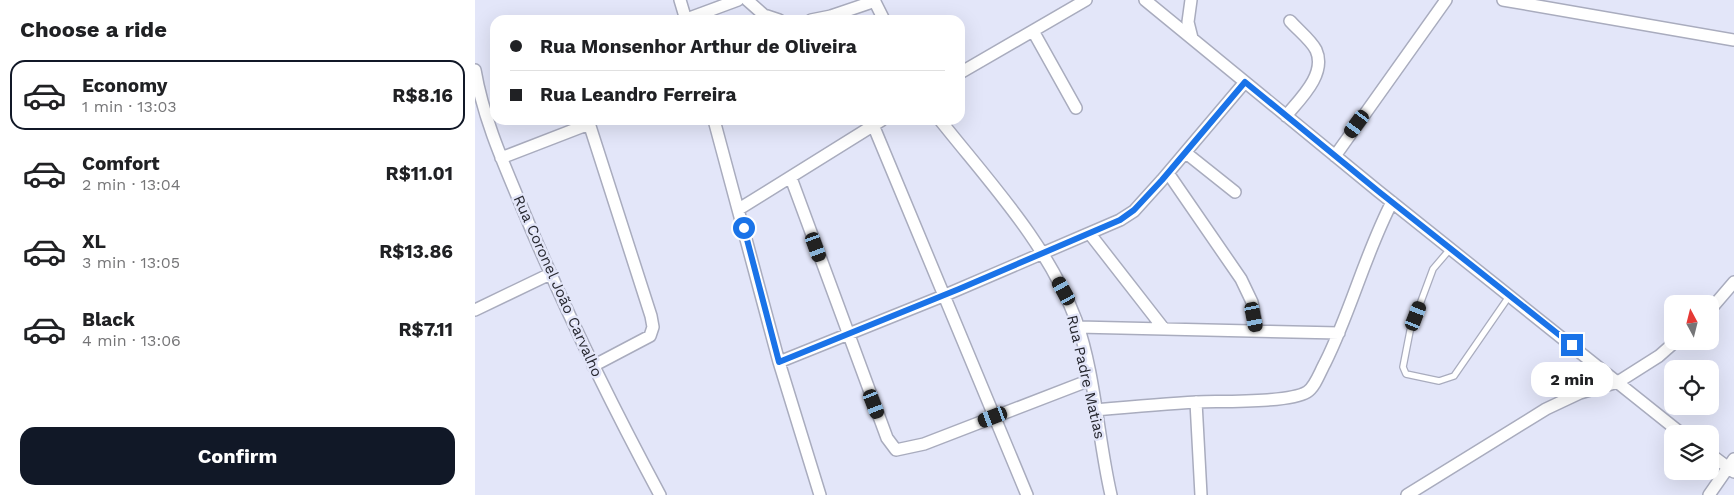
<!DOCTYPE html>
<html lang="en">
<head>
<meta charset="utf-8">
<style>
  body { margin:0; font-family:"Work Sans",sans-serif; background:#f6f6f6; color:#202124; height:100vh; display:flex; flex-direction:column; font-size:19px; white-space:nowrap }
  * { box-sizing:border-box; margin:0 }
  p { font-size:16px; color:#757577 }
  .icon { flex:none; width:28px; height:28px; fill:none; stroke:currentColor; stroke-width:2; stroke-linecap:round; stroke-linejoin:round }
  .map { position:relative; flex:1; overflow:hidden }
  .details { display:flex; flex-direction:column; background:#fff; width:475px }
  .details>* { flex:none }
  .banner { position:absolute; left:15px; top:15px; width:475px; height:110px; border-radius:15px; box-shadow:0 5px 20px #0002; display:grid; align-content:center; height:110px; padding:0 20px; background:#fff }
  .needle { width:32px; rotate:353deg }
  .fabs { position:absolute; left:1189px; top:295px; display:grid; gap:10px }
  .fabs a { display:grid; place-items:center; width:55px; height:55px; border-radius:10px; background:#fff; box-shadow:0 5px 20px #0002; font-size:25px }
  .end { position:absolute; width:22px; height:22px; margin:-11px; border:6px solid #1a73e8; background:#fff; box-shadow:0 0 0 2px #fff }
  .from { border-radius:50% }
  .bubble { position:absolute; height:35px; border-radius:15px; background:#fff; box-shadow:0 5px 20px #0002; font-size:16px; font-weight:700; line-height:35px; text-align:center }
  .car { position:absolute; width:15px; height:30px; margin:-15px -8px; border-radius:6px; box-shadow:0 0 4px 1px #0007; background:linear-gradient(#222 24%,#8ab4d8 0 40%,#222 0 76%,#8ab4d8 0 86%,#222 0) }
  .banner b { display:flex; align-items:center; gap:18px; height:48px; font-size:19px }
  .banner b+b { border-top:1px solid #e0e0e0 }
  .banner i { width:12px; height:12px; background:#202124 }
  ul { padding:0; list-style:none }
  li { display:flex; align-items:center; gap:15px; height:70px; margin:0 10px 8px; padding:0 10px; border:2px solid transparent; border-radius:15px }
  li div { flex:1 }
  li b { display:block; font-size:19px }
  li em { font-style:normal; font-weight:700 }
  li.active { border-color:#111827 }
  li>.icon { width:45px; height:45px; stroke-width:1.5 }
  h2 { padding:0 20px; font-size:22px; line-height:60px }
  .cta { display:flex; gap:10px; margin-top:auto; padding:10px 20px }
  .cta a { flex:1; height:58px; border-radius:15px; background:#111827; color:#fff; font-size:20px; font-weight:700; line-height:58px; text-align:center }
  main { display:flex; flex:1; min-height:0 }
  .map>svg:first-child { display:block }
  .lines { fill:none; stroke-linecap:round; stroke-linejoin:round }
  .lane-casing { stroke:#a9acbe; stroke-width:8 }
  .street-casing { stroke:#a9acbe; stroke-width:14 }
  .lane { stroke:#fff; stroke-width:5.5 }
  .street { stroke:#fff; stroke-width:11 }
  .route { stroke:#1a73e8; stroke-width:6 }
  .labels { text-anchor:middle; stroke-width:5; stroke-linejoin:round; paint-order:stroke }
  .street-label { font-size:15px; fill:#26272f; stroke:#e3e6f9 }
</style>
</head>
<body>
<main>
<section class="details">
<h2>Choose a ride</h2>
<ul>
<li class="active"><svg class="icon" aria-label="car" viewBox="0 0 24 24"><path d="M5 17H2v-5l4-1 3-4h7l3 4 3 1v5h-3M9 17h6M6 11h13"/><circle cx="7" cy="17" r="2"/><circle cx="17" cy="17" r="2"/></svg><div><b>Economy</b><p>1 min · 13:03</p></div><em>R$8.16</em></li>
<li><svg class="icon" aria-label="car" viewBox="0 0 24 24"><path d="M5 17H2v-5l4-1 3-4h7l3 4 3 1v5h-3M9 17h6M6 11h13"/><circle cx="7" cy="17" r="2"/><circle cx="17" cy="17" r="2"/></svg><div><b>Comfort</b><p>2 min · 13:04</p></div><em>R$11.01</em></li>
<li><svg class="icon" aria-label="car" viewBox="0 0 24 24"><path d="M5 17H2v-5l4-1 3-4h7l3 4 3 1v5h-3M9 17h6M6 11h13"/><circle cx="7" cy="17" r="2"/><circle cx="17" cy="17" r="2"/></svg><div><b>XL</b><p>3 min · 13:05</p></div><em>R$13.86</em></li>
<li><svg class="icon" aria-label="car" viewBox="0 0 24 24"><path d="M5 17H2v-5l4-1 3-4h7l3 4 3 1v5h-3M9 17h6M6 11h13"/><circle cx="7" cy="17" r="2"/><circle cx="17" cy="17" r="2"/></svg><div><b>Black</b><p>4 min · 13:06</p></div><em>R$7.11</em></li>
</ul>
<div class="cta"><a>Confirm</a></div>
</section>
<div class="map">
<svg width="1259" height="495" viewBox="0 0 1259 495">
  <rect width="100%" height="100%" fill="#e3e6f9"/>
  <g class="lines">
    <!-- lane casing -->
    <g class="lane-casing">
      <path id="lane" d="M976,248L958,269L935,331L928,367L931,374L964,381L979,376L1035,295"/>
    </g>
    <!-- street casing -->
    <g class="street-casing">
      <path id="street" d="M205,0L211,20
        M272,0L289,15L304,20
        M399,0L409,20
        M670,0L903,191L1207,434
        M716,0L713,22L717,38
        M1028,0L1259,40
        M209,20L263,0
        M336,20L356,16L400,1
        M558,31L601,108
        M0,70C9,122 31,169 51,217C91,312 136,404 185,495
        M485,73L611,0
        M811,116C825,99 852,74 841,50C836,40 823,30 815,21
        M113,120L176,316L178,327L175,336L118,366
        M239,120L304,362L345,495
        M396,120L552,495
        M465,120C515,183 572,243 601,320C620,373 623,439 636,495
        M711,153L760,192
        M860,156L971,0
        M26,158L114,124
        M693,173L766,279L777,302L782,331
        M316,178L412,438L421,450L449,444L615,380
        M264,209L407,120
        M615,234L689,329
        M0,310L75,274
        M1235,310L1259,282
        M603,327L864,333
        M304,362L468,296L645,220L659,211L687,180L770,82
        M721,402L726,495
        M620,410C654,407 688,404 722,402C745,401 814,403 832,392C840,387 845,372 850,363C876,311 890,254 917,202
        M1235,454L1259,472
        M932,495L1071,409L1105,393L1143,382L1184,356L1201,341
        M1234,495L1259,459"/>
    </g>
    <!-- lane -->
    <use href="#lane" class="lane"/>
    <!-- street -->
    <use href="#street" class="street"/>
  </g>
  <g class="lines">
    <!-- route -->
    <path class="route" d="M269,228L304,362L484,289L645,220L659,210L687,180L770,82L903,191L1097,345"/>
  </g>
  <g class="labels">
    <!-- street labels -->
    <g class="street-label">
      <text transform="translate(83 286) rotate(66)" y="5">Rua Coronel João Carvalho</text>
      <text transform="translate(611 377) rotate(77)" y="5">Rua Padre Matias</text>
    </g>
  </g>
</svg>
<div class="fabs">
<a><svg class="needle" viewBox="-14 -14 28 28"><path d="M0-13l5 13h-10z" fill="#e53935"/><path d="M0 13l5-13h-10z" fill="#757577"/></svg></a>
<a><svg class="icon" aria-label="locate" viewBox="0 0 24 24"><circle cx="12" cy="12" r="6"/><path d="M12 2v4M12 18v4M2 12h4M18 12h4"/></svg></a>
<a><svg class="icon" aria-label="layers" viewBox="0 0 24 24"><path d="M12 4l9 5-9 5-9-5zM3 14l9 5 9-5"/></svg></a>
</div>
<i class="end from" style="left:269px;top:228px"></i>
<i class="end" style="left:1097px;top:345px"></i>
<div class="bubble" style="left:1056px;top:362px;width:82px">2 min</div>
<i class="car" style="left:882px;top:124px;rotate:216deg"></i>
<i class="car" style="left:341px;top:247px;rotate:160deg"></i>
<i class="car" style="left:589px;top:291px;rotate:331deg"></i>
<i class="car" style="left:941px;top:316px;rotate:21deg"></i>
<i class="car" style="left:779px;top:317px;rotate:169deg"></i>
<i class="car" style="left:399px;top:404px;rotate:159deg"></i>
<i class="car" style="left:518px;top:417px;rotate:249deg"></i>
<div class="banner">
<b><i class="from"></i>Rua Monsenhor Arthur de Oliveira</b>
<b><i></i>Rua Leandro Ferreira</b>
</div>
</div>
</main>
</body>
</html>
